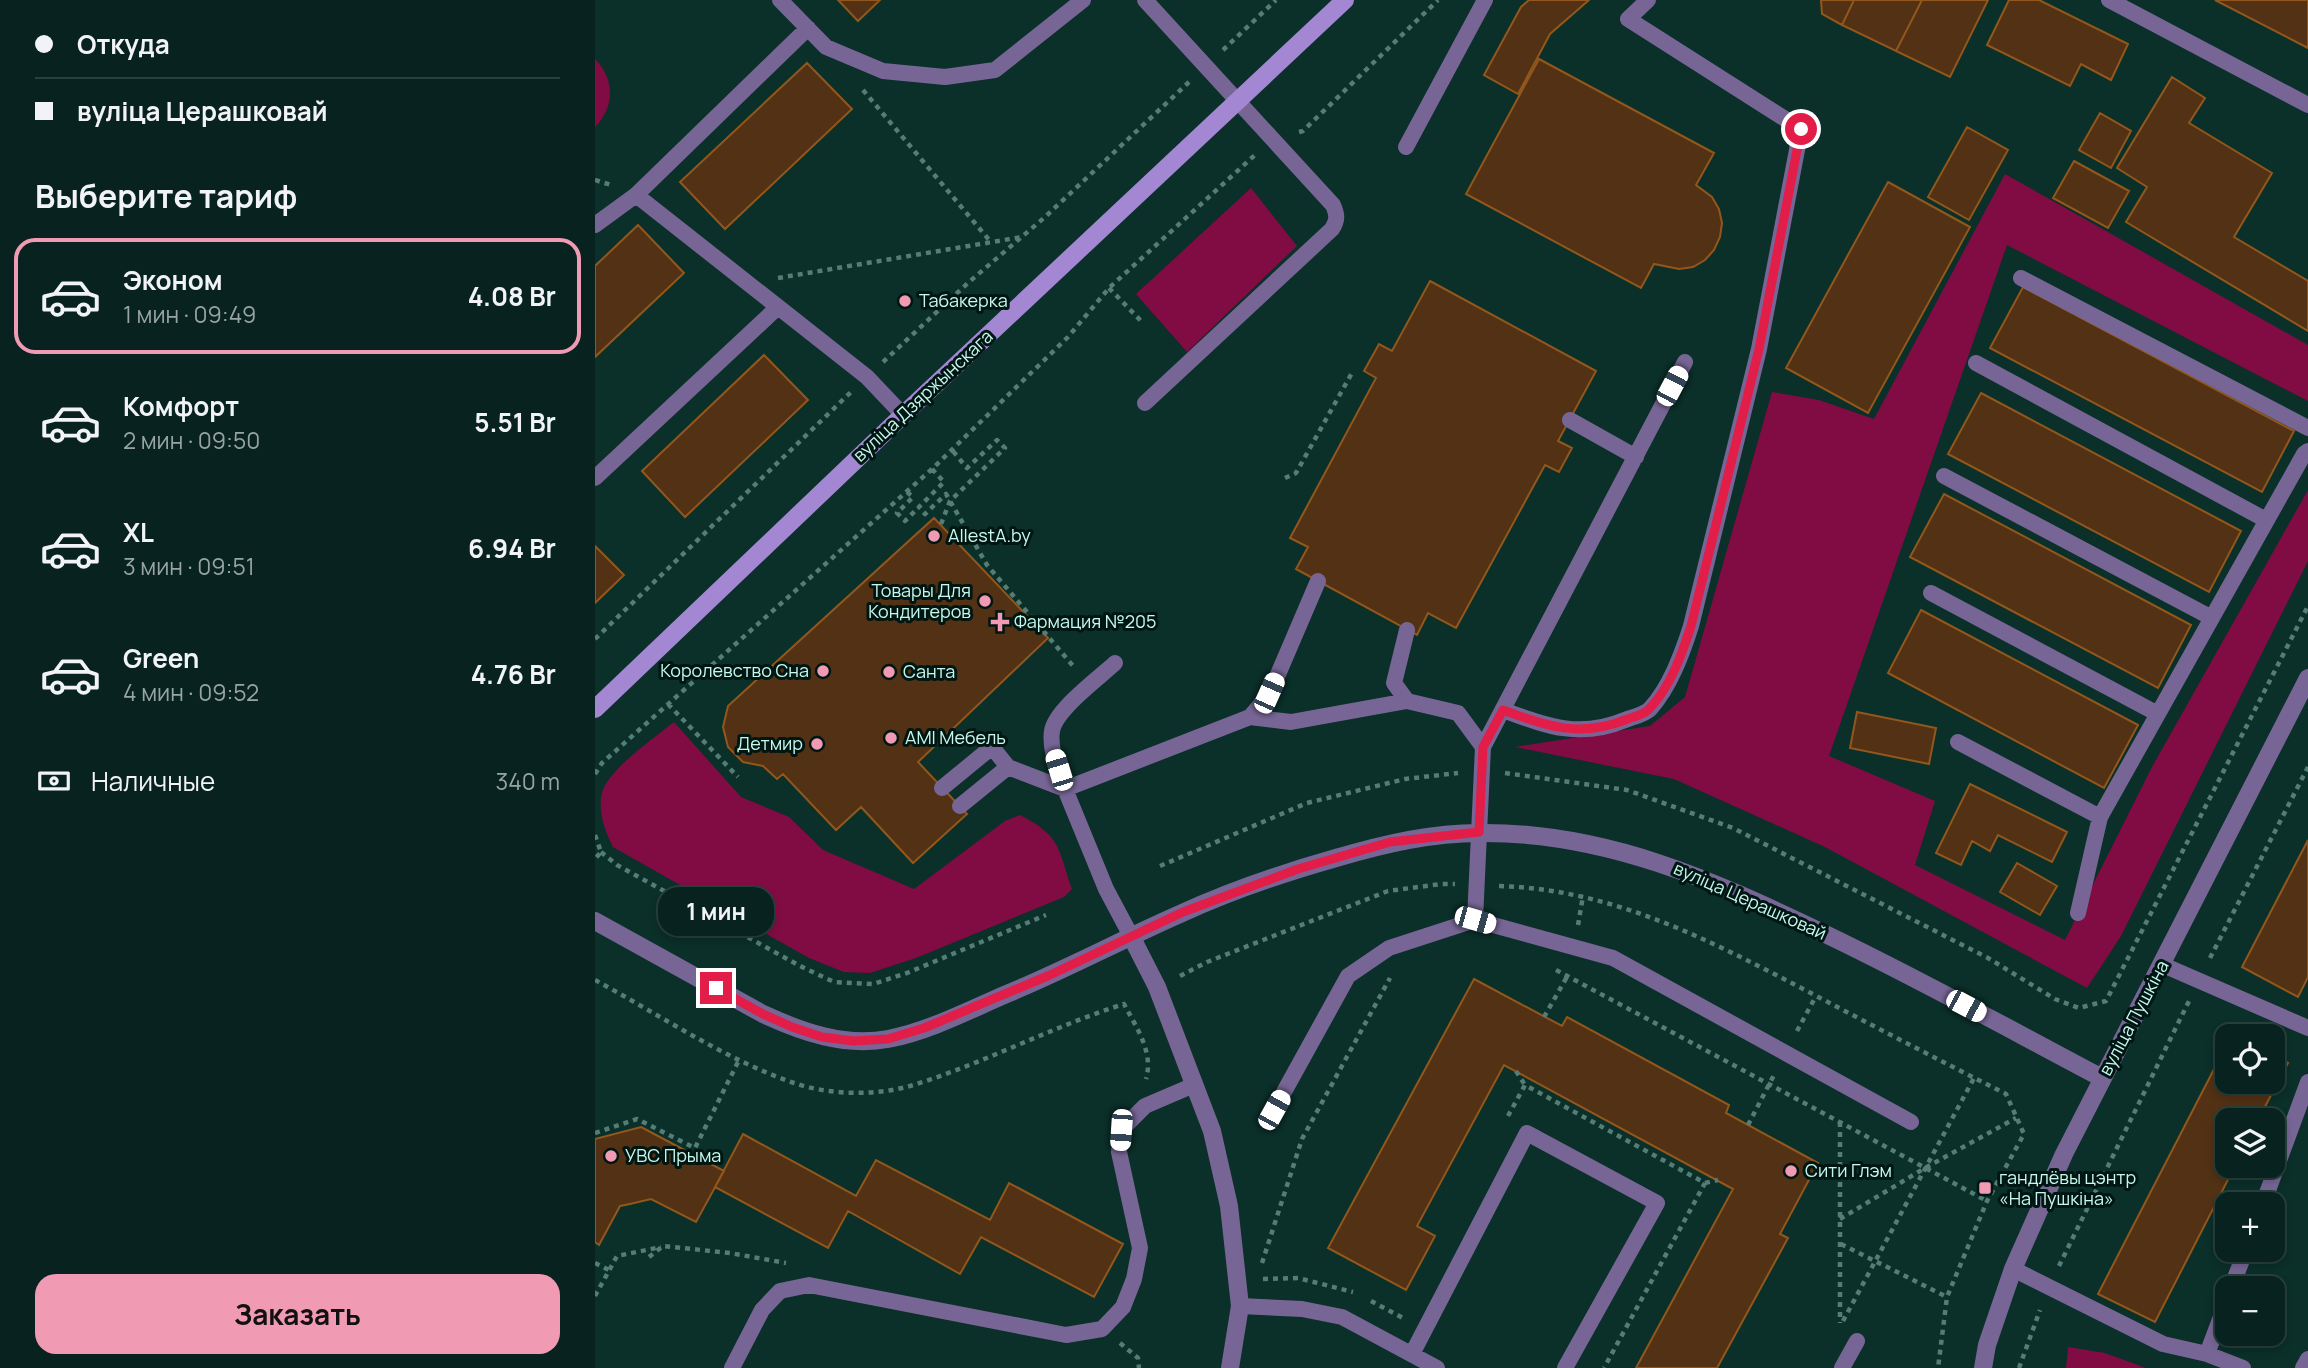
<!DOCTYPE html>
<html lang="ru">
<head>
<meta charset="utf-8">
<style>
  body { margin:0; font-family:Manrope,sans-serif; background:#162f2c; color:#f1f3f6; height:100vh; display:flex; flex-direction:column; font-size:26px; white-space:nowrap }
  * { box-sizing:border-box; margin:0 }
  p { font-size:23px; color:#98a4a4 }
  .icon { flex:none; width:38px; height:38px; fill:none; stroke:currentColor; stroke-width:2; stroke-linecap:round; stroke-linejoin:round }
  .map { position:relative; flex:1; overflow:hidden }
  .drawer { display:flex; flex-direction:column; background:#08231f; width:595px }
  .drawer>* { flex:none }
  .top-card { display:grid; align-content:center; height:154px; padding:0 35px; background:#08231f }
  .fabs { position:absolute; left:1620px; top:1024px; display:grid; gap:14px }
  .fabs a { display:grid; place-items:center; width:70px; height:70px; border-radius:14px; background:#08231f; box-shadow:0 4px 10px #0003,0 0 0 2px #29403d; font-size:35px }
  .end { position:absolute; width:32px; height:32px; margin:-16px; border:9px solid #e11d48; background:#fff; box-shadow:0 0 0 4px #fff }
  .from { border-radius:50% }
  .bubble { position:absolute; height:49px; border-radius:21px; background:#08231f; box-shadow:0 4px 10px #0003,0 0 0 2px #29403d; font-size:23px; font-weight:700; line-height:49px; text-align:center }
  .car { position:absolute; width:21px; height:42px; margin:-21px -10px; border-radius:9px; box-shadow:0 0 5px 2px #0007; background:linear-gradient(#fff 24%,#345 0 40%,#fff 0 76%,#345 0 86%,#fff 0) }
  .top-card b { display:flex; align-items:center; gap:24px; height:66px; font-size:26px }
  .top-card b+b { border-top:2px solid #29403d }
  .top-card i { width:18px; height:18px; background:#f1f3f6 }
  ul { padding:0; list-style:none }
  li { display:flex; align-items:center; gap:21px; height:116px; margin:0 14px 10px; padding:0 21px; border:4px solid transparent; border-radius:21px }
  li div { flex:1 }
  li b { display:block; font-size:26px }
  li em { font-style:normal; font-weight:700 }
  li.on { border-color:#f19ab4 }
  li>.icon { width:63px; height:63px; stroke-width:1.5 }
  h2 { padding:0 35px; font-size:32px; line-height:84px }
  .pay { display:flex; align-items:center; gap:18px; height:77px; padding:0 35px; font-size:26px }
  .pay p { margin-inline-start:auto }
  .button { display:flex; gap:14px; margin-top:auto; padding:14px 35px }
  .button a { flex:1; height:80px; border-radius:21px; background:#f19ab4; color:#111; font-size:28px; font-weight:700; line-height:80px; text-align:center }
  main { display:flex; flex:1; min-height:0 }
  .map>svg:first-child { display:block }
  .green { fill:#810c43 }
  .building { fill:#523114; stroke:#92571c; stroke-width:2 }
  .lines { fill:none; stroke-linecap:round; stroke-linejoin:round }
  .path { stroke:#547d75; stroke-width:4.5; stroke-dasharray:5 5; stroke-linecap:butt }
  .service { stroke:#776695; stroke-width:16 }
  .minor { stroke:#776695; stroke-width:18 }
  .tertiary { stroke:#776695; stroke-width:18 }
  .secondary { stroke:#a387d3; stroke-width:18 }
  .route { stroke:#e11d48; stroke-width:9 }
  .poi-dot { fill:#f19ab4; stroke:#001612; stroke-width:2.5 }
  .labels { text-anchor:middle; stroke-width:6; stroke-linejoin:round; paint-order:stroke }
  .poi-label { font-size:18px; fill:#c6f8ed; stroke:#001612; text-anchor:start }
  .street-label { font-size:18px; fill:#c6f8ed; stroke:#001612 }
</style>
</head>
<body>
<main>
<section class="drawer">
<div class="top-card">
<b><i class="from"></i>Откуда</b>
<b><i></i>вуліца Церашковай</b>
</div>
<h2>Выберите тариф</h2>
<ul>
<li class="on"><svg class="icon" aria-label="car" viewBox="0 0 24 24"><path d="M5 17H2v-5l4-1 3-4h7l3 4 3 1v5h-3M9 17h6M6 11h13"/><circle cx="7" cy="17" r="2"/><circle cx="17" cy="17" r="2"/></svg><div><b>Эконом</b><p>1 мин · 09:49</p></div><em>4.08 Br</em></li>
<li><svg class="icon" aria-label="car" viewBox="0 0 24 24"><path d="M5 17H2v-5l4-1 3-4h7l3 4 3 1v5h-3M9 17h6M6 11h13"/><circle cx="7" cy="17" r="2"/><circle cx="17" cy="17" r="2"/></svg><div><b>Комфорт</b><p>2 мин · 09:50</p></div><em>5.51 Br</em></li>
<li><svg class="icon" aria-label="car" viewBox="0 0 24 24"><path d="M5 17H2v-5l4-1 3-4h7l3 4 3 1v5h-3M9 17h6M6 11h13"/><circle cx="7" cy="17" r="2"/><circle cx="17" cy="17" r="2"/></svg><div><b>XL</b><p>3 мин · 09:51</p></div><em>6.94 Br</em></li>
<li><svg class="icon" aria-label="car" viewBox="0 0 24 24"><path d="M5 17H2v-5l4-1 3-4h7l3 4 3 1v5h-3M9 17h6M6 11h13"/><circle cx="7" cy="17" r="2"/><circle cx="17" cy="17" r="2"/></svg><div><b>Green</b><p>4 мин · 09:52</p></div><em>4.76 Br</em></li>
</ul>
<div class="pay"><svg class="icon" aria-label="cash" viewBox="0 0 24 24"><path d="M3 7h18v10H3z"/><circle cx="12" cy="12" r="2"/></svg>Наличные<p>340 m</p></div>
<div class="button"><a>Заказать</a></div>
</section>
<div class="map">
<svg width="1713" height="1368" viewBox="0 0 1713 1368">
  <rect width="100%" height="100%" fill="#0b2f29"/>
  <!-- green -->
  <path class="green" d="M0,59C20,79 20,107 0,127Z
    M1410,174L1713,345V401L1412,245L1234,756L1340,801L1320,865L1470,940L1557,767L1713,490V561L1526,936L1492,988L1230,847L1079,779L920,747L1055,726L1090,697L1177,392L1224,400L1279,419Z
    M656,188L702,246L592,352L541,294Z
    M79,722L146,797L194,817L228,850L319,889L410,821L425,815C466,836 463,848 477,889L469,897L321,958L275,973L249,972L214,958L18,847C9,830 0,804 10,785C24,762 58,739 79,722Z
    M1473,1347L1510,1353L1551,1368H1471Z"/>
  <!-- building -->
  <path class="building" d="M243,0H285L263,21Z
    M934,0H994L955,34L923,94L889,75L926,7Z
    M1226,0H1259L1247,25L1227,14Z
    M1259,0H1327L1301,51L1247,25Z
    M1327,0H1393L1355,77L1301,51Z
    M1414,0H1444L1533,44L1516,80L1486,64L1475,86L1392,45Z
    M1620,0H1713V48Z
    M944,59L1119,153L1101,185L1117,197L1124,209L1127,223L1125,237L1119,250L1110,260L1098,267L1084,269L1059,264L1046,288L871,194Z
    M212,63L257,109L130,229L85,182Z
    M1577,77L1610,98L1594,123L1677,173L1639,237L1713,281V331L1531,222L1552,187L1522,168Z
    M1505,113L1536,131L1516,168L1484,150Z
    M1372,127L1413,150L1374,220L1333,197Z
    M1479,161L1534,191L1513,228L1458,198Z
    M1293,182L1375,227L1273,413L1191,368Z
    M43,225L89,273L0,357V266Z
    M835,281L1001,371L963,441L977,448L964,472L950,465L861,628L833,613L822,635L701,569L713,547L695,538L781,378L769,371L784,344L797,351Z
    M1428,287L1699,431L1667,492L1395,348Z
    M169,355L213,400L90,517L47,471Z
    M1386,393L1646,531L1614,592L1353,454Z
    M1349,494L1596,625L1563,688L1315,557Z
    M339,518L453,638L323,762L372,814L318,863L266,807L241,830L188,774L182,779L168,766L148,762L133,747L128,727L133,706Z
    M0,546L29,575L0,603Z
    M1326,610L1543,725L1509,788L1293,673Z
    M1262,712L1341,728L1334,764L1255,748Z
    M1375,784L1472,832L1457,862L1403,835L1395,851L1377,841L1366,865L1341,853Z
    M1713,840V977L1703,997L1647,967Z
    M1422,863L1462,886L1445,915L1405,892Z
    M879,979L967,1026L972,1017L1134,1105L1131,1113L1223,1163L1185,1234L1193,1238L1122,1368H1041L1138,1189L909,1065L822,1226L840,1236L811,1290L733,1248Z
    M1633,1042V1082H1678V1055L1693,1063L1663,1120H1633V1166H1640L1560,1322L1503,1294Z
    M46,1127L129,1171L101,1222L56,1199L35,1204L25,1206L4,1245L0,1242V1139Z
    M148,1134L261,1196L281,1160L395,1220L414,1183L528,1244L499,1297L386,1237L365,1274L253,1211L233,1248L120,1187Z"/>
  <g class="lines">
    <!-- path -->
    <path class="path" d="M628,50L681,0
      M268,90L395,241
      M704,132L708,131L843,0
      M0,180L16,185
      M183,278L427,237
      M514,288L548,323
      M288,362L374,282L450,217L594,82
      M337,469L349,482L324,507L330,514L351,494L392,565L479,667
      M690,478L701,473L758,371
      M312,492L318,497L302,513L310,521L324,507
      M346,524L355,501L410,448L402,440L372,468L357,450
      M0,639L256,392
      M73,704L143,777
      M910,773L1032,790L1138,828L1393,958L1460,999L1484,1008L1511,1001L1713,606
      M0,774L7,763L337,469L473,337L514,288L661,154
      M0,835L6,852L0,859
      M6,852L22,865L205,966L239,982L278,984L312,973L451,915
      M565,866L712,803L810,779L863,773
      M904,886C1017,889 1114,940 1212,991C1278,1026 1344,1060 1411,1094L1429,1134L1392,1201L1352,1297L1343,1368
      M983,925L988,896
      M1615,958L1713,767
      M961,970L1392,1201
      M585,976L612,962L793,891L846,884H860
      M0,980C63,1014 131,1060 199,1083C234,1095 279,1096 315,1086C388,1064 456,1027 529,1004C541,1027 559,1052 551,1079
      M949,1017L973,975
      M1202,1031L1221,996
      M921,1071L930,1085
      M913,1116L930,1085L1110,1183L1009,1368
      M1245,1122V1323
      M1153,1125L1180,1073
      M0,1133L42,1119L100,1148L144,1060
      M1110,1183L1123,1180
      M1245,1219L1330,1168L1421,1118
      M1246,1244L1352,1297
      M54,1257L68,1246L135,1253L191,1263
      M0,1263L14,1270
      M667,1263L707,1139L795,978
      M1464,1266L1594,1001
      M668,1279L703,1278L758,1292
      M0,1296L22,1256L66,1247
      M776,1301L808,1318
      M1248,1321L1379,1078
      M525,1343L543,1358L544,1368
      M1424,1368L1445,1310"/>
    <!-- service -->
    <path class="service" d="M185,0L231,47L288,71L350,77L400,70L488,0
      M550,0L738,205C742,214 743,220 737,229L550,403
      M1514,0L1713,105
      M811,147L890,0
      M41,195L272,377L308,415
      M0,225L41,195L213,28
      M1426,278L1713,428
      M1381,363L1671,520
      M975,420L1041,457
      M1349,476L1617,618
      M0,478L183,307
      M1336,593L1563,714
      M812,630L799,683L812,701L863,713L888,747L880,920
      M908,710C952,726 984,739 1030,720C1037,717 1049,715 1055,709C1075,687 1087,654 1096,626L1164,349L1206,129L1033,19L1053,0
      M655,717L696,722L812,701
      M1363,742L1505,817
      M888,747L1090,362
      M347,788L397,747L413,767
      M470,789C464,771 454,750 457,731C460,710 504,678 520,663
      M365,806L413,767L470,789
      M1483,913L1505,817L1709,454L1713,451
      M536,936L511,889L470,789L655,717L675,693L723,581
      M1568,965L1713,1028
      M679,1110L753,976L794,948L880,920L1018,958L1316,1122
      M1668,1204L1713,1082
      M1418,1269L1568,1344L1612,1354L1648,1368
      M1636,1288L1651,1250
      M645,1306L707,1309L747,1317L842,1368
      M817,1354L932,1133L1062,1203L970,1368
      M1612,1354L1633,1298
      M137,1368L167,1310L185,1291L214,1285L471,1335L507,1329L528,1307L539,1279L545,1248L524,1152L526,1130L550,1106L599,1085
      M1247,1368L1262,1341
      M1708,1368L1713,1359"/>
    <!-- minor -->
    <path class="minor" d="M536,936L562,987L617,1131L634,1206L645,1306L635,1368"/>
    <!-- tertiary -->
    <path class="tertiary" d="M0,921L168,1014C207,1032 249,1047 293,1039C335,1031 376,1009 414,993C472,969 528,939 585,914C635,891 688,873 741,858C789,844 839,832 890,833C1012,833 1117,880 1226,932C1321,977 1414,1029 1507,1078
      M1388,1368L1392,1345L1418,1269L1469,1154L1713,678"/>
    <!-- secondary -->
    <path class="secondary" d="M0,709L308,415L750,0"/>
  </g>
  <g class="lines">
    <!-- route -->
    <path class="route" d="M121,988L168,1014L197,1027L227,1037L258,1041L293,1039L329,1028L455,975L588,912L703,869L795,842L884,832L888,747L908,710C952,726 984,738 1030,720C1037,717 1049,715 1054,709C1075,688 1087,654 1096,626L1164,349L1206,129"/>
  </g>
  <!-- markers -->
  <g class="poi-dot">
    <circle cx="310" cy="301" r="7"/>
    <circle cx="339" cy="536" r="7"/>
    <circle cx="390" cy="601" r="7"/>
    <path d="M401.5 611.5h7v7h7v7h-7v7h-7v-7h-7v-7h7z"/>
    <circle cx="228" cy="671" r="7"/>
    <circle cx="294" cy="672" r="7"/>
    <circle cx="296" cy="738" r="7"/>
    <circle cx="222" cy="744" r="7"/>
    <circle cx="16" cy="1156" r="7"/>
    <circle cx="1196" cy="1171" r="7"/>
    <rect x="1383" y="1181" width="14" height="14" rx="3.5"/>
  </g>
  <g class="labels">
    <!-- poi labels -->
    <g class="poi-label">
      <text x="324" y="307">Табакерка</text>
      <text x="353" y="542">AllestA.by</text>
      <text x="376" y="597" text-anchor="end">Товары Для<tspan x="376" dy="21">Кондитеров</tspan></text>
      <text x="419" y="628">Фармация №205</text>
      <text x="214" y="677" text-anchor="end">Королевство Сна</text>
      <text x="308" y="678">Санта</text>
      <text x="310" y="744">AMI Мебель</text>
      <text x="208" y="750" text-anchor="end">Детмир</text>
      <text x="30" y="1162">УВС Прыма</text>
      <text x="1210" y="1177">Сити Глэм</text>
      <text x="1404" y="1184">гандлёвы цэнтр<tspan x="1404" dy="21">«На Пушкіна»</tspan></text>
    </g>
    <!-- street labels -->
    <g class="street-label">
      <text transform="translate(328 396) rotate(-43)" y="6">вуліца Дзяржынскага</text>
      <text transform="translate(1155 901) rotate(24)" y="6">вуліца Церашковай</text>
      <text transform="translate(1539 1018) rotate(-62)" y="6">вуліца Пушкіна</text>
    </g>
  </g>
</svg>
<div class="fabs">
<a><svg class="icon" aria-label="locate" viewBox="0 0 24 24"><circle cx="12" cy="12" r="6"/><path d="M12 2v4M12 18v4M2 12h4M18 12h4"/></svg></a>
<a><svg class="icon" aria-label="layers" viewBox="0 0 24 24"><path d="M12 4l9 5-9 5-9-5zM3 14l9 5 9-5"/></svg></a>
<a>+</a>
<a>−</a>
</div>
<i class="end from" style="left:1206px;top:129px"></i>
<i class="end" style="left:121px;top:988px"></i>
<div class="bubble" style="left:63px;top:887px;width:116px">1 мин</div>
<i class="car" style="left:1077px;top:386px;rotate:28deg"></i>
<i class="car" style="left:674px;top:693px;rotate:24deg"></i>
<i class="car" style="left:464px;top:770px;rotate:343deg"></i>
<i class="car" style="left:880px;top:920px;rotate:106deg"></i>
<i class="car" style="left:1371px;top:1006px;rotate:118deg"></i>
<i class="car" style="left:679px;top:1110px;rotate:29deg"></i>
<i class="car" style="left:526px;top:1130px;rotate:184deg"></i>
</div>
</main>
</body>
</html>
